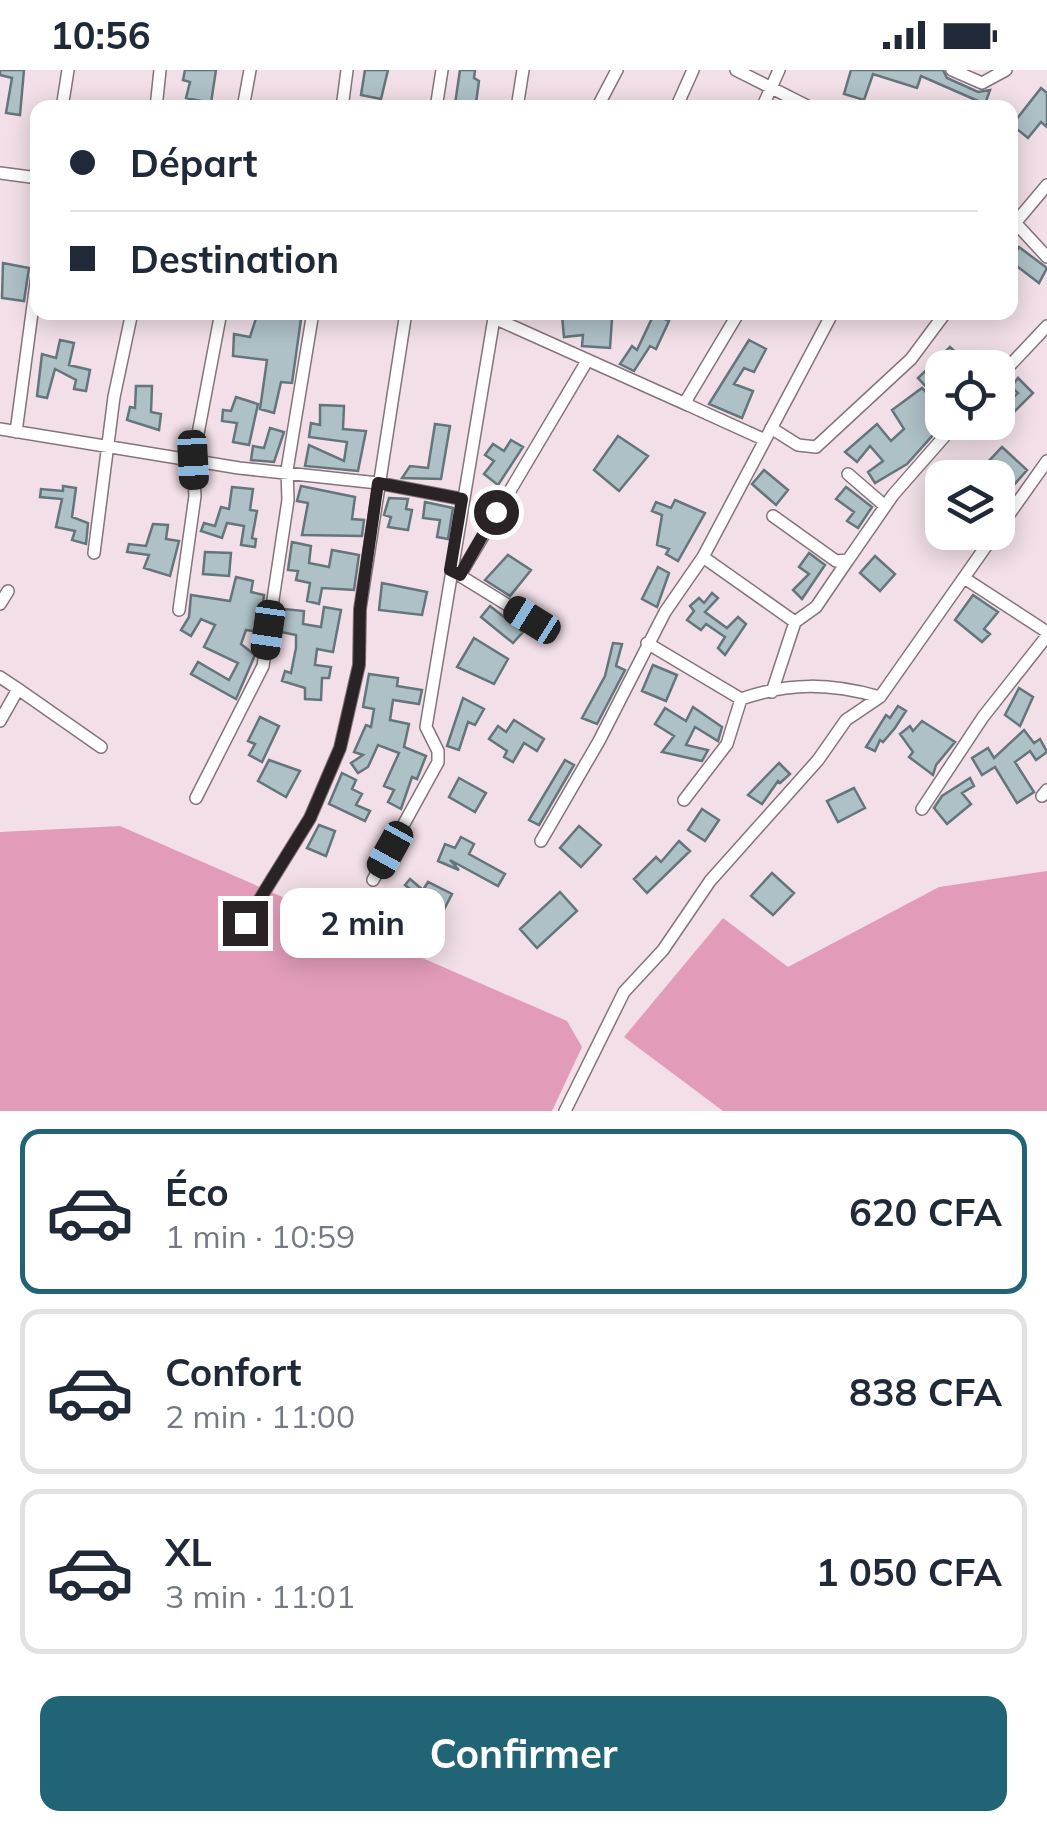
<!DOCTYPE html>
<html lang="fr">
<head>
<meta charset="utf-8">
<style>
  body { margin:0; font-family:Mulish,sans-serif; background:#f2f2f3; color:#1f2937; height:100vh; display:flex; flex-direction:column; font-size:38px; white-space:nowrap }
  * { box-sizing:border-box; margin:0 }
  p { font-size:32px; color:#747a83 }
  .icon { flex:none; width:55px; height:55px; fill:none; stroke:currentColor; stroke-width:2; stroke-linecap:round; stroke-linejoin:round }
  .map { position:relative; height:1041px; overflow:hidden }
  .side { display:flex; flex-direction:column; background:#fff; flex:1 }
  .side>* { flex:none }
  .top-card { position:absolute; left:30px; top:30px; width:988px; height:220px; border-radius:20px; box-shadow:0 5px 25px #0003; display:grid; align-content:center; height:220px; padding:0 40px; background:#fff }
  .fabs { position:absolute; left:925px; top:280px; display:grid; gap:20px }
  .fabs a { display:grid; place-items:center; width:90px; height:90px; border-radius:20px; background:#fff; box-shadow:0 5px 25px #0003; font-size:50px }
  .end { position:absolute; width:45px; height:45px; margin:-22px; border:12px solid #2a2326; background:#fff; box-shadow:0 0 0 5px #fff }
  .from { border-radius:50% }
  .bubble { position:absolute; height:70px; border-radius:20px; background:#fff; box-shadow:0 5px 25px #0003; font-size:32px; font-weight:700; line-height:70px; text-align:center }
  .car { position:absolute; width:30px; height:60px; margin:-30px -15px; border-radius:12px; box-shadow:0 0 8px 2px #0007; background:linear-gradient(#222 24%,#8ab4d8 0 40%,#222 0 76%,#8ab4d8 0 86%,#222 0) }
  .top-card b { display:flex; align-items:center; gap:35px; height:95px; font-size:38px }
  .top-card b+b { border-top:2px solid #e0e1e3 }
  .top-card i { width:25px; height:25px; background:#1f2937 }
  ul { padding:18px 0 0; list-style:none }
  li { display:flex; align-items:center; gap:30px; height:165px; margin:0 20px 15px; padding:0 20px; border:5px solid #e0e1e3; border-radius:20px }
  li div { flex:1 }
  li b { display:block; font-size:38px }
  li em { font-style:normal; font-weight:700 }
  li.current { border-color:#206476 }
  li>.icon { width:90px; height:90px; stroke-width:1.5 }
  .primary-button { display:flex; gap:20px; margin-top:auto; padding:20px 40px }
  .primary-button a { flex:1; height:115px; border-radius:20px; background:#206476; color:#fff; font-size:40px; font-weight:700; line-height:115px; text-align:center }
  .status { display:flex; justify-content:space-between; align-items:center; height:70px; padding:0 50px; background:#fff; direction:ltr }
  .status svg { height:28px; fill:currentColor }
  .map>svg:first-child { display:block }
  .green { fill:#e29cba }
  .building { fill:#aec1c7; stroke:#64757b; stroke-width:2.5 }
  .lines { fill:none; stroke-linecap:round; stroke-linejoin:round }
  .minor-casing { stroke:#84747b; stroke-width:14 }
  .minor { stroke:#fff; stroke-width:11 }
  .route { stroke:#2a2326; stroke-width:12 }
</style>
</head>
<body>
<div class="status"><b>10:56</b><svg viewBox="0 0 49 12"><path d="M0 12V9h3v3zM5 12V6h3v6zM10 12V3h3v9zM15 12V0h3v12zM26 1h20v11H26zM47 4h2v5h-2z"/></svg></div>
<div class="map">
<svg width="1047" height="1041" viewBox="0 0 1047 1041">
  <rect width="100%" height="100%" fill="#f2dfe7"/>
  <!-- green -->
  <path class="green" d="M120,756L567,951L582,977L552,1041H0V762Z
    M1047,801V1041H723L624,967L723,848L788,897L939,817Z"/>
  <!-- building -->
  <path class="building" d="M0,0H24L20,45L6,43L12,8L0,5Z
    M185,0H216L211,33L186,28L190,12L183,10Z
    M365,0H388L381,29L361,25Z
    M460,0H475L474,8L479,11L476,33L455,34Z
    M851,0H943L947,8L978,22L990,20L985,34L921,6L917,18L873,4L864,30L844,24Z
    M1041,18L1047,23V57L1041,52L1028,68L1012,55Z
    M1019,177L1047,198L1039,213L1010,191Z
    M3,193L29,198L24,231L2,228Z
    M258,242H302L292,313L281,312L274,343L260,339L267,290L233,286L234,264L250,267Z
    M654,244L669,251L656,279L650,276L634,301L620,294L632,276L637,280Z
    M562,245L612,249L610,278L582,276L583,265L564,267Z
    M60,270L74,273L69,295L90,300L86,321L74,319L76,310L55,299L47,328L37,326L42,284L56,288Z
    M749,270L766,279L754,302L744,298L734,314L753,321L742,348L709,334Z
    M950,277L965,291L959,298H933L942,308L929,320L918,308Z
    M1018,308L1033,323L1005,351L998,340L1018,323L1011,317Z
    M136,316H152L151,342L161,344L159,360L127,350L130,337L135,338Z
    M922,318L939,335L929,344L941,356L907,394L875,413L868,402L883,391L870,376L857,392L845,382L877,354L891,371L904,359L892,340Z
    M236,327L258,334L249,375L233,372L237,353L222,351L223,340L231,341Z
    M320,335L344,336L343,359L366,361L358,401L305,396L309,375L344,391L347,372L309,367L311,353L320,355Z
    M435,354L450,356L441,409L402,408L410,396L428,398Z
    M270,358L284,362L274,392L251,390L253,376L264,378Z
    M618,366L648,386L619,421L594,400Z
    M511,370L523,377L498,415L484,404L494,391L485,385L493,374L504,381Z
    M1002,377L1027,400L1013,416L987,393Z
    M764,400L788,420L776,435L752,414Z
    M63,416L76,418L72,447L88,453L86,474L72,470L75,461L56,457L62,429L40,427L41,419L63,421Z
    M301,416L355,427L352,449L364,450L362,466L302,465L308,433L297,431Z
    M232,417L253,419L250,440L257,441L252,468L256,469L255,477L241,475L244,456L227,453L222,468L201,461L204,453L215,456L221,437L229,439Z
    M846,417L872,437L858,458L847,451L854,442L836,429Z
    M389,428L408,429L406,439L412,440L408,460L388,457L391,447L384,445Z
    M675,430L705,443L678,491L666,484L669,479L657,475L662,445L652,441L656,432L671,438Z
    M425,432L453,438L448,469L437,467L440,450L423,448Z
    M153,454L168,455L166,469L179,471L170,506L144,498L149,485L127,482L129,474L146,476Z
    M292,472L311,476L309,493L329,497L332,480L359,485L354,520L322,518L319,534L307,531L310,513L296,510L298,501L288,500Z
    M205,482L231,483L229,506L203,504Z
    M809,483L825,495L802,529L793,520L809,504L799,497Z
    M508,485L531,500L510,526L485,510Z
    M875,486L895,504L880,521L860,503Z
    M658,497L669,503L657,537L642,529Z
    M236,507L253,511L251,522L264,525L259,562L246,560L241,574L255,585L236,629L191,604L198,592L229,610L238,593L204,577L215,555L201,549L191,566L181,560L189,547L191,525L230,531Z
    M382,513L427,522L422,545L379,540Z
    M712,523L718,528L705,542L727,558L738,547L746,554L725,585L718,578L725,567L706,554L701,560L687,550L694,541L690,536L699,528L704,533Z
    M973,525L998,542L984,559L990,564L982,572L955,550Z
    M490,536L523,562L513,573L481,547Z
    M324,537L341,540L333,582L317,579L315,595L331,597L329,608H322L321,630L305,629V618L282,611L285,601L291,603L296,578V565L281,562L285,539L304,541L303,554L321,557Z
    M474,568L508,589L494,614L457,597Z
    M613,573L622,574L616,596L625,600L597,654L582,648L605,606Z
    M653,595L677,605L666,631L642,621Z
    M369,604L398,608L397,616L422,620L419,634L393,630L390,650L409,654L404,677L426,686L417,709L412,707L401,739L388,732L394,720L384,716L399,683L378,675L368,697L358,703L351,693L363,685L354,682L366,655L371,657L374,639L363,637Z
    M1019,618L1033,627L1020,656L1005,645Z
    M463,628L484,639L475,655L468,652L459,680L447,676Z
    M898,636L906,641L895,658L883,672L880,670L875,681L866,677L886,645L890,648Z
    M693,637L722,657L718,671L695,657L686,675L708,680L702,691L662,682L674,666L655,654L665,638L686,651Z
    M260,647L279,656L262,692L249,685L255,674L248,671Z
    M514,650L544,669L537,681L524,673L513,692L504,687L507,681L489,669L498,656L506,662Z
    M922,651L955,672L936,695L933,705L909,687L913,682L900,664L910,656L913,661Z
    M1024,660L1034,673L1040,669L1047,682L1036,690L1030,681L1015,692L1034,722L1017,733L995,697L982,705L972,688L988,678L994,688Z
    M269,690L300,701L286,727L258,711Z
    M565,690L574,695L539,755L529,750Z
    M779,693L790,704L780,713L778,711L762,734L748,725Z
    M342,703L356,710L352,719L362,724L356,735L370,741L365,751L329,734Z
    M459,708L486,723L475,742L449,727Z
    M970,708L974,716L962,723L971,734L947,754L934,738L942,726Z
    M854,718L865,738L838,752L827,731Z
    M702,739L719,750L705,771L688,760Z
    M319,755L335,761L326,786L307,778Z
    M579,756L601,775L581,797L560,778Z
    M461,767L474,774L469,784L505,804L498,816L450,790L459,800L438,791L445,774L455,778Z
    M679,771L690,781L647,823L634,809L656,787L661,792Z
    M772,803L794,823L773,845L751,826Z
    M410,809L423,820L428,812L452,824L438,851L414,839L420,827L405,815Z
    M560,822L577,841L537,878L520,859Z"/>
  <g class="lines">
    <!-- minor casing -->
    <g class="minor-casing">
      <path id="minor" d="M736,0L811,38
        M952,0L982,13L1006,0
        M62,38L68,0
        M156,38L160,0
        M243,38L250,0
        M342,38L347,0
        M436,38L442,0
        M517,38L523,0
        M597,38L617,0
        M676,38L693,0
        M762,38L779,0
        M0,103L38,108
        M1010,147L1047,187
        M1010,159L1047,115
        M739,242L687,329L688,335L765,370
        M494,248L688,335
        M998,308L1047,256
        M771,358L798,375L816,377L911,289L946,242
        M0,359L239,398L378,413L462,429
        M16,362L38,198
        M848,404L885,436
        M773,446L836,491L848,490L893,425L957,352
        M998,460L1047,391
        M94,483L114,327L132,242
        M703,487L795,552L772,622
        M454,502L532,550
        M460,505L587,291
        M964,508L1047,562
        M0,534L8,521
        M179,540L195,426L193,390L221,242
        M795,552L816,537L848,490
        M647,573L741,629C790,612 830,613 880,627
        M0,607L18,619L0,651
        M18,619L101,677
        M1042,726L1047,720
        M196,728L263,596L288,430L287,400L313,242
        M684,730L727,674L741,629
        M922,739L983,647L1047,566
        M541,771L599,671L665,542L703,487L833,242
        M373,810L438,692V681L426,657L495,242
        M245,853L310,748L340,678L359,595L360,539L406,242
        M565,1041L624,922L663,880L710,811L818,690L846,650L880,627L996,462"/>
    </g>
    <!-- minor -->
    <use href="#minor" class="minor"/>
  </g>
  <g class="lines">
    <!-- route -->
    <path class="route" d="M245,853L310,748L340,678L359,595L360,539L378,413L462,429L450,500L460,505L496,442"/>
  </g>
</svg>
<div class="fabs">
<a><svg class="icon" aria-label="locate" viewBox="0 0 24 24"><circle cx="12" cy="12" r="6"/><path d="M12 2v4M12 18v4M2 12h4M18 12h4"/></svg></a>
<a><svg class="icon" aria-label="layers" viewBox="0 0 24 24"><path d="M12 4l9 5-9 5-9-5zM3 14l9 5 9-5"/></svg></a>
</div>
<i class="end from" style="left:496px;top:442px"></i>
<i class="end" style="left:245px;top:853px"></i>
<div class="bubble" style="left:280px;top:818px;width:165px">2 min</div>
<i class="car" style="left:193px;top:390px;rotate:177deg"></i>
<i class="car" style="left:532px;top:550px;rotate:302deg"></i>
<i class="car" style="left:268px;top:560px;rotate:188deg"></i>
<i class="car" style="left:390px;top:780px;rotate:209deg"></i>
<div class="top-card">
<b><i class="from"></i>Départ</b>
<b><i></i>Destination</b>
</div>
</div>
<section class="side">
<ul>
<li class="current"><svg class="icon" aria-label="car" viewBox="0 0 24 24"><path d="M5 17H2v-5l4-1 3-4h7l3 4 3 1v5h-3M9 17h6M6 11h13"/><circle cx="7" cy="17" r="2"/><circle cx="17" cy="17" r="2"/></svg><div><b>Éco</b><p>1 min · 10:59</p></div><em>620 CFA</em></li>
<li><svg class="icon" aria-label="car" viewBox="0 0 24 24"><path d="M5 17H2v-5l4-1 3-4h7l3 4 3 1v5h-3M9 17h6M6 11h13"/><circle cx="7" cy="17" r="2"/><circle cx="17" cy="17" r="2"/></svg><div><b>Confort</b><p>2 min · 11:00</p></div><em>838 CFA</em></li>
<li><svg class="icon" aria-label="car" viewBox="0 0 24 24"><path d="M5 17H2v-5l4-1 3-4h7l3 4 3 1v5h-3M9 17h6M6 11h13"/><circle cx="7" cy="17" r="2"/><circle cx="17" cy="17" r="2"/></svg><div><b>XL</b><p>3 min · 11:01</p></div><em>1 050 CFA</em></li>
</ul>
<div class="primary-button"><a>Confirmer</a></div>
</section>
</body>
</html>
